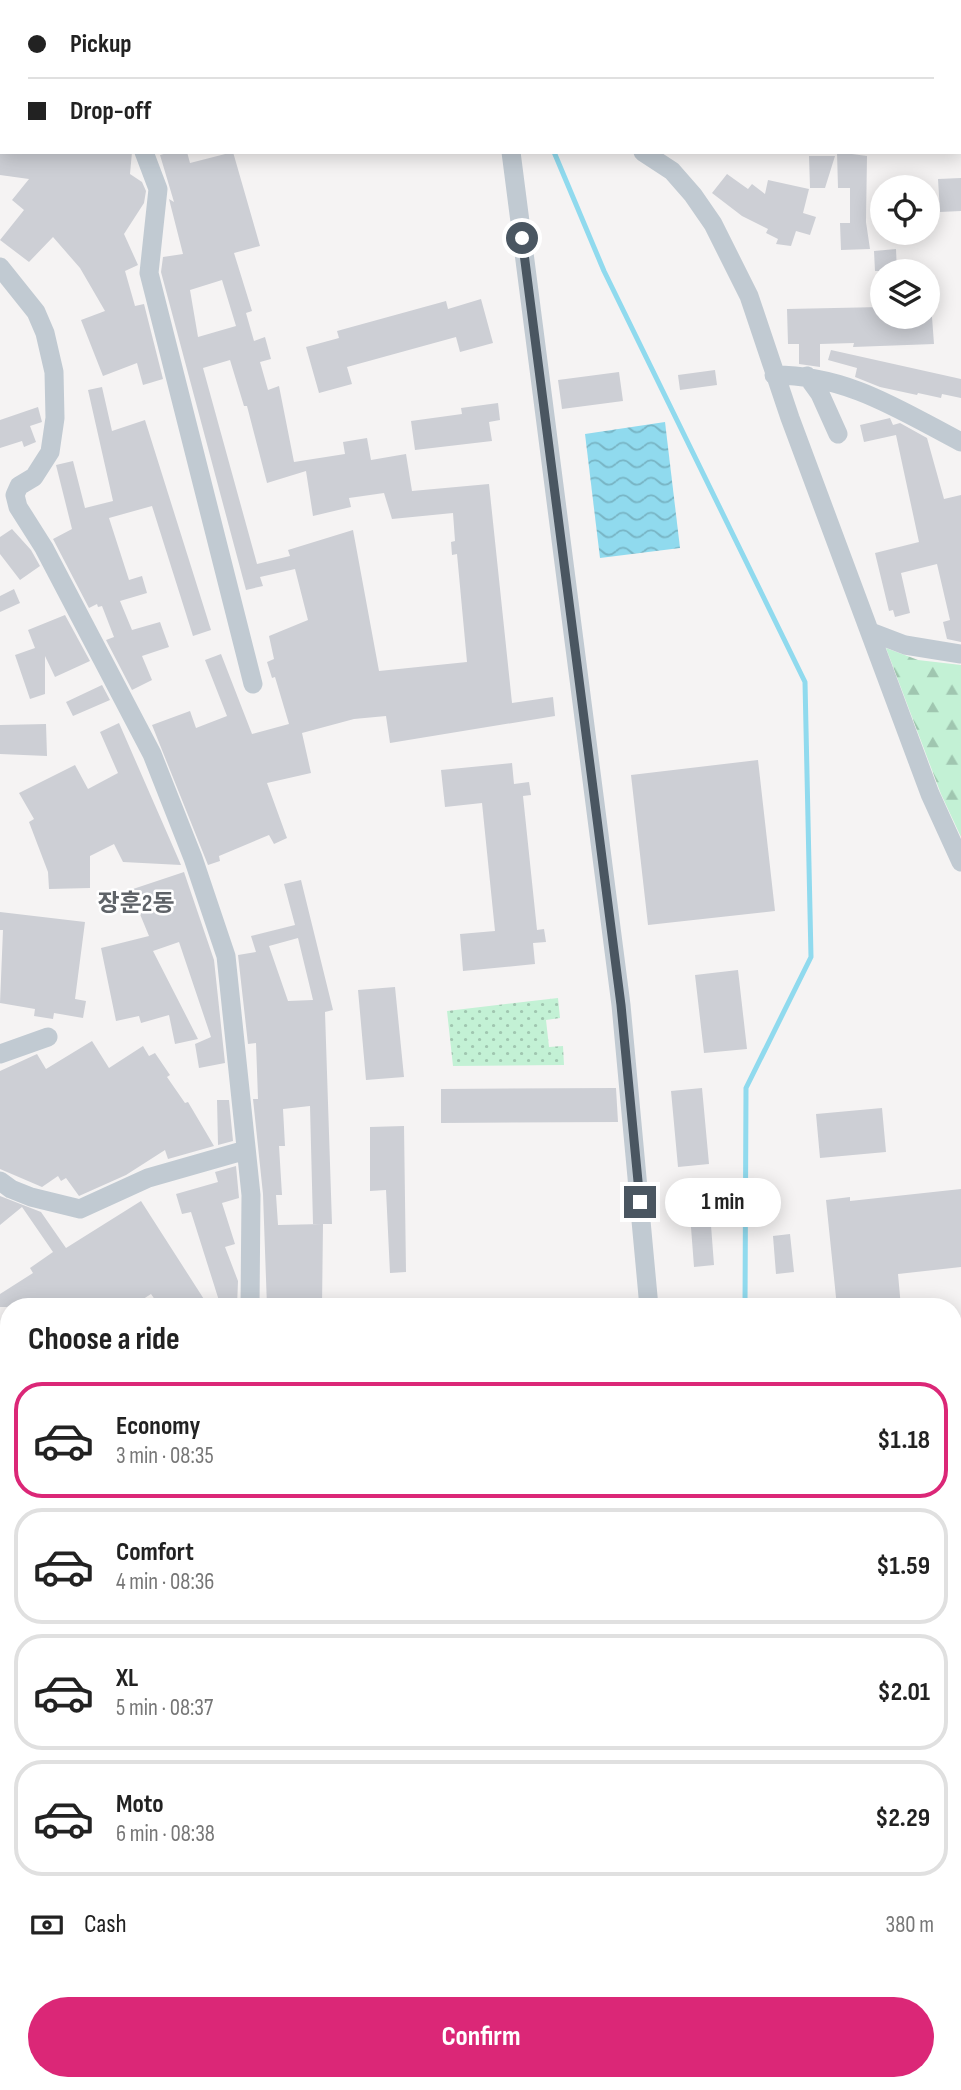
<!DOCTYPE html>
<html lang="en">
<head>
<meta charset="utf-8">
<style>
  body { margin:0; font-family:"Sofia Sans Condensed","Noto Sans KR",sans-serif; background:#f2f2f2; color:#222; height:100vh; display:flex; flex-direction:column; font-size:26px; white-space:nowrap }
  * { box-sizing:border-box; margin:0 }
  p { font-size:23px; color:#767676 }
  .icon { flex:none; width:38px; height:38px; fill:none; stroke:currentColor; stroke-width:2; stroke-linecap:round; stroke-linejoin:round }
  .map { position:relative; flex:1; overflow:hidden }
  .details { position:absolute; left:0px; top:1298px; width:962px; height:793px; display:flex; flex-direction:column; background:#fff; border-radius:28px 28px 0 0; box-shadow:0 4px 18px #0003 }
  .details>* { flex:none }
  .top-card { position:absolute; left:0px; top:0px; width:962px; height:154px; box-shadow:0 4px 18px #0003; display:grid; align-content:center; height:154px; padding:0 28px; background:#fff }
  .fabs { position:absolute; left:870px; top:175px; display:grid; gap:14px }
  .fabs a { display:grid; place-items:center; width:70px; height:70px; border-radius:50%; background:#fff; box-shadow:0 4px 18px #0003; font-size:35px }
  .end { position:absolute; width:32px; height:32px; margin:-16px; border:9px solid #4a5661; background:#fff; box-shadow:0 0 0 4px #fff }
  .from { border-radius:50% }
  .bubble { position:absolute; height:49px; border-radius:24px; background:#fff; box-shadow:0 4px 18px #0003; font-size:23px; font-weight:700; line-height:49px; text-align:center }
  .top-card b { display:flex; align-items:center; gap:24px; height:66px; font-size:26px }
  .top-card b+b { border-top:2px solid #e0e0e0 }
  .top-card i { width:18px; height:18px; background:#222 }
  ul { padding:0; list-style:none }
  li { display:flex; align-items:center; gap:21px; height:116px; margin:0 14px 10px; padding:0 14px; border:4px solid #e0e0e0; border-radius:28px }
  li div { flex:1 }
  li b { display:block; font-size:26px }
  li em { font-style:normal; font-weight:700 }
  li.current { border-color:#db2777 }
  li>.icon { width:63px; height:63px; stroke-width:1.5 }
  h2 { padding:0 28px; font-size:32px; line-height:84px }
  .pay { display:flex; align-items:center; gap:18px; height:77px; padding:0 28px; font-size:26px }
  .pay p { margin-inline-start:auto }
  .primary-button { display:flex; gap:14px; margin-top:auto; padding:14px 28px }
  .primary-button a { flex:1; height:80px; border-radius:42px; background:#db2777; color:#fff; font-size:28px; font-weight:700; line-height:80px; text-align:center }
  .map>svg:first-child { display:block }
  .grass { fill:url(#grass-dots) }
  .forest { fill:url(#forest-firs) }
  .water { fill:url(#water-waves) }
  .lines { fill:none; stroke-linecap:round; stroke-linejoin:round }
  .stream { stroke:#90daee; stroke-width:5 }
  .building { fill:#cdcfd5; fill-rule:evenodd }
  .minor { stroke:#c1cad2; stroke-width:19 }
  .route { stroke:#4a5661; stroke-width:9 }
  .labels { text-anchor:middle; stroke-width:5; stroke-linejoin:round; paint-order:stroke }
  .quarter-label { font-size:24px; font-weight:bold; fill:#5f6368; stroke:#fff }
</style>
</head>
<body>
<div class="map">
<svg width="961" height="2090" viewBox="0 0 961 2090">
  <defs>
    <pattern id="grass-dots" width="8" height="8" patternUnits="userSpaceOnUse" patternTransform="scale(1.75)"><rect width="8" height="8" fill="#c3f1d5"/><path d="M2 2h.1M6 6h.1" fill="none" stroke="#a0c6b0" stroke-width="1.8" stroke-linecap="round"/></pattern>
    <pattern id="forest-firs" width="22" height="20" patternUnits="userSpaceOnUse" patternTransform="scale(1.75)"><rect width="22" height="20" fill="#c3f1d5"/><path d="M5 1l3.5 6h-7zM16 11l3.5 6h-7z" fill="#a0c6b0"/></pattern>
    <pattern id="water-waves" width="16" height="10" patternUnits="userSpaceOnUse" patternTransform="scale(1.75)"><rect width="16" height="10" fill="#90daee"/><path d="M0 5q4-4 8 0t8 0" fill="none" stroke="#78b4c4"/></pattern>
  </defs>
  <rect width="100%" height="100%" fill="#f5f3f3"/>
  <!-- grass -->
  <path class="grass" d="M558,998L560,1018L546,1020L549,1047L563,1046L564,1065L453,1066L447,1011Z"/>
  <!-- forest -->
  <path class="forest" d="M886,648L918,660L961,665V837L941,794Z
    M0,1605L9,1606V2069L0,2072Z"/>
  <!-- water -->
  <path class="water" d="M665,422L680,548L600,558L585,434Z"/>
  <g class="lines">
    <!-- stream -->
    <path class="stream" d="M390,0L391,2
      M554,152L604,271L805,682L811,957L746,1088L745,1307"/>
  </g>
  <!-- building -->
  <path class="building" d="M0,152H132L130,174L142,182L146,191L144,203L124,234L138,265L125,271L135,306L144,304L163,379L143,385L137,363L103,376L81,320L105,311L80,268L53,237L29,262L0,240L24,210L12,200L29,179L0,175Z
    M171,152H187L190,163L233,152L260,246L234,253L252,311L246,313L254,341L265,337L271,359L260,362L268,390L279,386L294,462L345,454L343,442L367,438L371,460L406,454L412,491L489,484L512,703L553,697L555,716L390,743L386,716L354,719L302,733L311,773L267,783L287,838L274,844L269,835L219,856L220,861L208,865L152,725L190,711L196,728L227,716L205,660L221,654L252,734L289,724L275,677L272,678L267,662L274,659L269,636L308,620L295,569L260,577L263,586L246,590L161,272L163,257L183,254L169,199L174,202L160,155ZM222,280L236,326L198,337L190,290ZM230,360L244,406H247L267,483L306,471L313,516L351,507L349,498L384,493L392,519L453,513L455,541L451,542L452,555L457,554L467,662L379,671L353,530L288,550L290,556L257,564L203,368Z
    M837,152L867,156L866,222L870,249L841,250L840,223H850V188H838Z
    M809,156H835L825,188H810Z
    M727,174L748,189L752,184L765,194L768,180L809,189L803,213L816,217L810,235L796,231L791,246L776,244L778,239L766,233L768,229L742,216L712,193Z
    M961,178V211L940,212L938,179Z
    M896,249L897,271H875L874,251Z
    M481,299L493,343L460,352L456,337L347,367L352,384L319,393L306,347L339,338L337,331L446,301L448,309Z
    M882,307V317H932L934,344L853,347L854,343L820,344V367L799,364V344H788L787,309Z
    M831,350L961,379V398L942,394L941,398L918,393L917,395L880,387L855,377L857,368L828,360Z
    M715,370L717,385L680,390L678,375Z
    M619,372L623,401L562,409L558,380Z
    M102,387L112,431L145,420L211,630L193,636L152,506L109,518L129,580L142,576L147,593L120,601L132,630L160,622L169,647L142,656L152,680L132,690L106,640L114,637L102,606L98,607L97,604L89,608L53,539L72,529L56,465L73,461L85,508L113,501L88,390Z
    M498,403L500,420L489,422L492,441L415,450L411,421L462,414L461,408Z
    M38,407L42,422L30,426L36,442L24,447L22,441L0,448V420Z
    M890,418L893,425L900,423L927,438L944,499L961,495V642L947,639L943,622L950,620L937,564L901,573L910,613L895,617L893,610L889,611L875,553L919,542L896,435L864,442L860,425Z
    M12,529L31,550L40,566L20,580L0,554V537Z
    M14,589L20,603L0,612V596Z
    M65,615L90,661L55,677L45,656V694L30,699L15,655L35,648L28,630Z
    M102,685L110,700L73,716L66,702Z
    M119,723L181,865L123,862L114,844L90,856V888L49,889L48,872L29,822L34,819L19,793L75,765L88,789L118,773L100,732Z
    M46,724L47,756L0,754V725Z
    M758,760L775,911L648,925L631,775Z
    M512,763L514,784L529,782L531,795L523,796L537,930L544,929L546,942L533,943L535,964L463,971L460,934L495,931L482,803L445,807L441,770Z
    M184,872L214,960L225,1063L199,1068L195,1044L211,1037L179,942L153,951L198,1039L175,1044L169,1015L141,1023L139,1016L116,1021L101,948L149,936L130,890Z
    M301,880L333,1010L325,1012L332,1224H323L322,1307H267L263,1194L253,1099H258L256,1043L248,1044L238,955L256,952L251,936L295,925L284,884ZM298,938L313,1000L288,1001L269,946ZM310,1106L313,1224H322L278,1225L276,1195H282L279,1146H285L283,1109Z
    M0,912L85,922L75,999L86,1001L83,1018L54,1013L53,1019L34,1016L35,1009L0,1003L3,930H0Z
    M738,970L747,1049L704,1053L695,975Z
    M395,987L404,1077L366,1080L358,990Z
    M92,1041L109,1068L143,1046L149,1056L155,1053L170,1075L167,1077L185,1103L188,1102L214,1146L168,1159L165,1150L126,1175L79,1196L66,1178L61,1181L58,1176L42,1187L0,1169V1071L37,1054L46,1069Z
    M616,1088L618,1122L441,1123V1089Z
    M702,1088L709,1164L678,1167L671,1091Z
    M217,1100H229L233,1141L218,1145Z
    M882,1108L886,1152L820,1158L816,1114Z
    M404,1126L406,1272L390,1273L386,1190L370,1191V1127Z
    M236,1166L239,1198L222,1203L235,1244L225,1247L238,1281L237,1307H221L191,1212L182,1214L176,1194L218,1182L215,1172Z
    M961,1189V1267L898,1274L901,1307H837L826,1200L850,1197V1201Z
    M0,1196L41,1212L66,1248L141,1201L209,1307H160L151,1294L131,1307H0V1294L33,1273L30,1268L53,1252L22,1207L0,1225Z
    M710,1212L714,1265L694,1267L690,1214Z
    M790,1234L794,1272L776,1274L773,1236Z"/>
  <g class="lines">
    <!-- minor -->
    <path class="minor" d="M492,0V2
      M711,0V2
      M0,122H2
      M144,152L158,189L149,273L253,684
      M511,152L621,1005L649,1307
      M643,152L672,171L693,195L713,224L749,296L790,418L930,794L961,862
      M0,267L36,312L45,333L54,372L55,418L50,452L34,477L19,486L15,495L18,507L44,548L152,754L193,858L226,956L251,1195L250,1307
      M774,375C847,375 898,409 961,442
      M807,376L820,394L838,434
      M871,632L905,645L961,654
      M0,1054L48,1037
      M0,1181L11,1189L31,1197L80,1209L148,1178L246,1150
      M0,1363L9,1374
      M954,1530H961
      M954,1901L961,1903
      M599,2082L600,2090
      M233,2090L246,2082
      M707,2090H738"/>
  </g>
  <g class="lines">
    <!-- route -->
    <path class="route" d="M522,238L621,1005L640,1202"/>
  </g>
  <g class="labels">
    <!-- quarter labels -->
    <g class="quarter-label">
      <text x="136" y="911">장훈2동</text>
    </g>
  </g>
</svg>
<div class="fabs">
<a><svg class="icon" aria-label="locate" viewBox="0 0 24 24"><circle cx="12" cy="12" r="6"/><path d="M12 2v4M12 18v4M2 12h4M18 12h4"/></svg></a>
<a><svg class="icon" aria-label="layers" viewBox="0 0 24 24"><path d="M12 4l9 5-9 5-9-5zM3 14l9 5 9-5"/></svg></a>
</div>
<i class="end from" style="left:522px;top:238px"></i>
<i class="end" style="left:640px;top:1202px"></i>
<div class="bubble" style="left:665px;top:1178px;width:116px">1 min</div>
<div class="top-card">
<b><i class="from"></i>Pickup</b>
<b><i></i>Drop-off</b>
</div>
<section class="details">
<h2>Choose a ride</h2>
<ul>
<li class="current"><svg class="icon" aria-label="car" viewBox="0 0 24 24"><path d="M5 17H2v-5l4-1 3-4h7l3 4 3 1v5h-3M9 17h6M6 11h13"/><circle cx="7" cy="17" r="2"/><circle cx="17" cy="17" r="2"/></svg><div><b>Economy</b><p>3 min · 08:35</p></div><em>$1.18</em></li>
<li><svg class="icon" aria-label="car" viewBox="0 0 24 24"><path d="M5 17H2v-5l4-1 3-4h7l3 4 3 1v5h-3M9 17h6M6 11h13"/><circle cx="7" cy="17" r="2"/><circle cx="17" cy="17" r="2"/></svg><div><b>Comfort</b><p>4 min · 08:36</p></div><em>$1.59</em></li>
<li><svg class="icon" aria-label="car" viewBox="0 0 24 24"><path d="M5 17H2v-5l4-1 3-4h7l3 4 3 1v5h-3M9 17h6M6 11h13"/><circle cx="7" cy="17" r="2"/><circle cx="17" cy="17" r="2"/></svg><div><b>XL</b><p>5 min · 08:37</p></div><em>$2.01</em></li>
<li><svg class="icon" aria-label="car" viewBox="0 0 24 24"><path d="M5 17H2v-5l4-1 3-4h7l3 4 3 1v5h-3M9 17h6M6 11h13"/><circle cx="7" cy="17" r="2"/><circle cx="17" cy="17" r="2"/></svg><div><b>Moto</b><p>6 min · 08:38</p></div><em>$2.29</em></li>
</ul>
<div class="pay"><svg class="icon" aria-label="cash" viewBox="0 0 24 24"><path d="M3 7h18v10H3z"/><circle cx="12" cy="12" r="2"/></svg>Cash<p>380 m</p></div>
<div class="primary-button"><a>Confirm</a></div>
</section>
</div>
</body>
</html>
